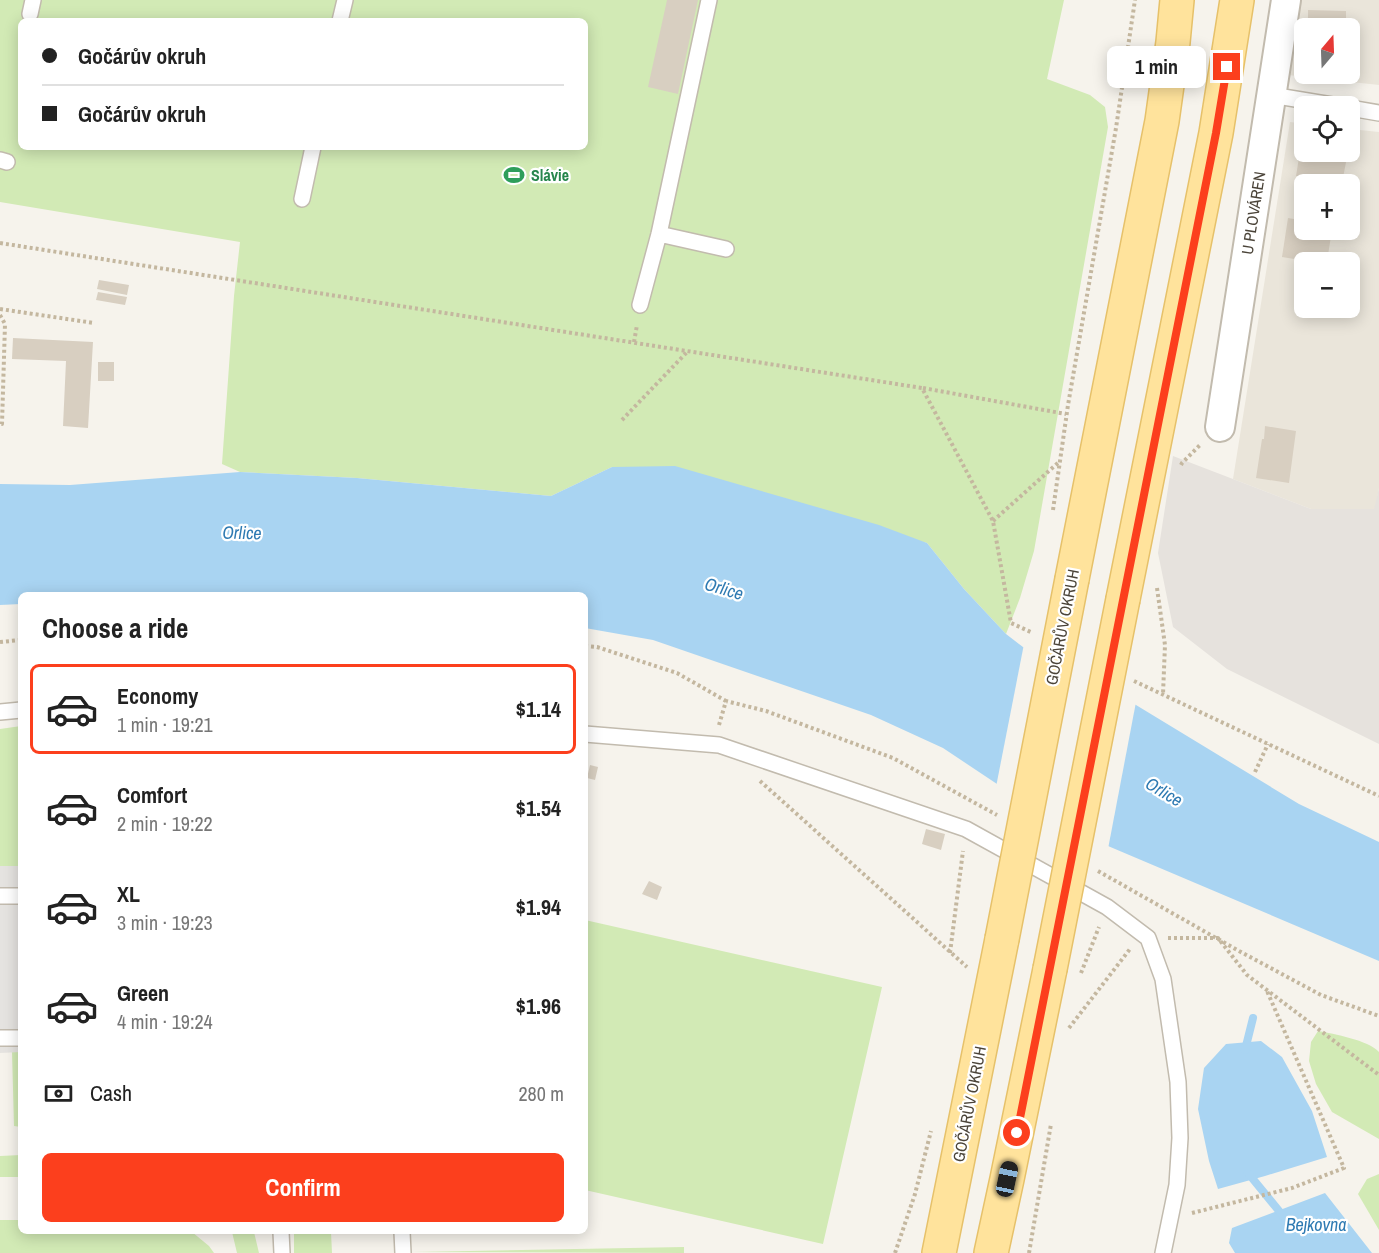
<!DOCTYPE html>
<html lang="en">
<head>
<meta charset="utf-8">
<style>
  body { margin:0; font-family:"Archivo Narrow",sans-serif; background:#f6f6f6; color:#222; height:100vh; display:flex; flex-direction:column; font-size:22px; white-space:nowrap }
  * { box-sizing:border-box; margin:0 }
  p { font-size:20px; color:#767676 }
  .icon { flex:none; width:33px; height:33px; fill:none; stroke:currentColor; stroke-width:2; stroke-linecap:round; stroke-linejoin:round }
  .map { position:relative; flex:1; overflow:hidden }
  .drawer { position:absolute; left:18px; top:592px; width:570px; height:642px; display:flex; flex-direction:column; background:#fff; border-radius:9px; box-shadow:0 3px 15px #0003 }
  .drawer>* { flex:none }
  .top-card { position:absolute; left:18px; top:18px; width:570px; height:132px; border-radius:9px; box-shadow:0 3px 15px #0003; display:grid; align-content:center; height:132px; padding:0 24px; background:#fff }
  .needle { width:39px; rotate:19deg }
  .controls { position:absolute; left:1294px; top:18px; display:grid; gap:12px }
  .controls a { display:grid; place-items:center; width:66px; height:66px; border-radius:9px; background:#fff; box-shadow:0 3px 15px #0003; font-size:30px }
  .end { position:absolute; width:27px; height:27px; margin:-14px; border:8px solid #fc3f1d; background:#fff; box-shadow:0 0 0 3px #fff }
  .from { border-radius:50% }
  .bubble { position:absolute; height:42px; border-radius:9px; background:#fff; box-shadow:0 3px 15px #0003; font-size:20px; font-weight:700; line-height:42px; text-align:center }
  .car { position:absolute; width:18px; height:36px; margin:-18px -9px; border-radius:8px; box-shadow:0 0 4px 2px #0007; background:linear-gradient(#222 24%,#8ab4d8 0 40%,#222 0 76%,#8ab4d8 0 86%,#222 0) }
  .top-card b { display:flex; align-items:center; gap:21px; height:57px; font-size:22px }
  .top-card b+b { border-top:2px solid #e0e0e0 }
  .top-card i { width:15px; height:15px; background:#222 }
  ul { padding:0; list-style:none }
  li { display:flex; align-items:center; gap:18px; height:90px; margin:0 12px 9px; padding:0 12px; border:3px solid transparent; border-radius:9px }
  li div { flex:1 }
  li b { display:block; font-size:22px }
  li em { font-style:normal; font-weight:700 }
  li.current { border-color:#fc3f1d }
  li>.icon { width:54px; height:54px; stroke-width:1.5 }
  h2 { padding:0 24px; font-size:27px; line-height:72px }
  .pay { display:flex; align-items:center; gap:15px; height:66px; padding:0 24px; font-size:22px }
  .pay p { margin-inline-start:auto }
  .primary-button { display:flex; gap:12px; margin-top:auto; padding:12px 24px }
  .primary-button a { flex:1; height:69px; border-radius:9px; background:#fc3f1d; color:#fff; font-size:24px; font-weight:700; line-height:69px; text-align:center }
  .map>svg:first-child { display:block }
  .residential { fill:#eae5da; fill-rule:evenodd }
  .industrial { fill:#e6e2dd }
  .green { fill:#d2eab5; fill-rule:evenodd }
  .parking { fill:#e5e3e0 }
  .water { fill:#a9d4f2 }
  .pier { fill:#f6f3ec }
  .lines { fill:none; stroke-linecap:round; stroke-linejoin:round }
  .stream { stroke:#a9d4f2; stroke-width:8 }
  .building { fill:#d8cfc1 }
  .lane-casing { stroke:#c2bbae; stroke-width:18 }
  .street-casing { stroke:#c2bbae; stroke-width:32 }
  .primary-casing { stroke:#e6c16a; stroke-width:36 }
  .path { stroke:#c4b79f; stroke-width:4; stroke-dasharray:3 3; stroke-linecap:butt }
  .lane { stroke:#fff; stroke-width:15 }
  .street { stroke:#fff; stroke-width:28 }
  .primary { stroke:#ffe39c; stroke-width:33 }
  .primary-bridge-casing { stroke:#e6c16a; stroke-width:36; stroke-linecap:butt }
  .primary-bridge { stroke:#ffe39c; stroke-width:33 }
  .route { stroke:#fc3f1d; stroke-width:8 }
  .labels { text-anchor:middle; stroke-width:4.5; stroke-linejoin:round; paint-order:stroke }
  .leisure-label { font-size:16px; font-weight:bold; fill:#27864d; stroke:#fff; text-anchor:start }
  .street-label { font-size:16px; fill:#4b4439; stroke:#fff }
  .water-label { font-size:18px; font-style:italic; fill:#2e7ab2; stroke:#fff }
</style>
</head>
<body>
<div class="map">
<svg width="1379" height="1253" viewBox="0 0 1379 1253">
  <rect width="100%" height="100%" fill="#f6f3ec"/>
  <!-- residential -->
  <path class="residential" d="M1296,0H1379V85L1288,75ZM1305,28H1350V74H1305Z
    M1290,122L1305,124V152H1350V129L1379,132V488L1375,509H1311L1233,479ZM1305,184H1350V230H1305ZM1305,262H1350V308H1305Z"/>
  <!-- industrial -->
  <path class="industrial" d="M1173,456L1311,509H1374L1379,488V744L1227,669L1173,627L1158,553Z"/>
  <!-- green -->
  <path class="green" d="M0,0H1064L1047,79L1090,95L1105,107L1108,127L1034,551L1020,598L1006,634L964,589L927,543L612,467L551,496L357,478L240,472L222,464L234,296L240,242L0,202ZM21,21H585V147H21Z
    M21,726V866H0V729Z
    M585,920L882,987L823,1244L585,1190Z
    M1318,1031C1334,1034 1368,1040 1379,1052V1139L1332,1112L1316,1084L1309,1061L1311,1042Z
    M12,1052H21V1127L14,1126Z
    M21,1155V1177H0V1156Z
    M1379,1174V1230L1358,1194L1367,1179Z
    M0,1220H21V1232H192L209,1246L214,1253H0Z
    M232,1232H254L259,1253H237Z
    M294,1232H331L332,1253H294Z
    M684,1247V1253L413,1252Z"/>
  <!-- parking -->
  <path class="parking" d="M0,866H21V1052L0,1053Z"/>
  <!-- water -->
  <path class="water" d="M675,466L879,525L927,543L964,589L1006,634L1023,647L1136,705L1299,804L1379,842V961L1108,846L997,784L943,748L871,715L653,640L585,628V596H21V604L0,605V484L70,485L240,472L357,478L551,496L612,467Z
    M1261,1041L1282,1057L1312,1111L1327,1157L1265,1176L1218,1189L1209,1161L1198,1109L1204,1068L1226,1044Z
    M1325,1193L1372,1253H1235L1229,1243L1232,1228Z"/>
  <!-- pier -->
  <path class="pier" d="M1024,644L1136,702L1108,849L996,787Z"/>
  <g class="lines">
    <!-- stream -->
    <path class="stream" d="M1245,1050L1253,1018
      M1248,1173L1284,1217"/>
  </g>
  <!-- building -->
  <path class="building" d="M667,0H698L678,94L648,87Z
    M1308,10L1346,11V28H1308Z
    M1302,139H1305V152H1337L1336,155L1347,157L1342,183L1296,176Z
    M1288,218L1305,221V230H1332L1328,255H1322L1321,262H1313L1282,257Z
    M99,280L129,285L127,295L97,289Z
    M98,292L127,297L125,305L96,300Z
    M13,338L93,342L88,428L63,426L66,361L12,359Z
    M98,362H114V381H98Z
    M1265,426L1296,431L1289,483L1256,478L1262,439H1264Z
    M590,765L598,767L595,780L587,778Z
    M926,829L945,834L941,850L922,844Z
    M649,881L662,887L657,900L642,894Z"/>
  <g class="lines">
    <!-- lane casing -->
    <g class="lane-casing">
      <path id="lane" d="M30,14L33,0
        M340,21L345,0
        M1271,95L1338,106
        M1350,108L1379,113
        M0,160L7,162
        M302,199L313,147
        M659,234L726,249
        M640,305L659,234L709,0
        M0,712L21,710
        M585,734L719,745L966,829L1107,907L1148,938L1163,979L1178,1082L1180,1138L1177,1185L1163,1253
        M0,896H21
        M0,1038H21
        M281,1232L282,1253
        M402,1232L403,1253"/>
    </g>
    <!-- street casing -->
    <g class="street-casing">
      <path id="street" d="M1220,427L1286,0"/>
    </g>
    <!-- primary casing -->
    <g class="primary-casing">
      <path id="primary" d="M1072,579L1162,121L1173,42L1177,0
        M1123,599L1216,133L1237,0
        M939,1253L1002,939
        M991,1253L1007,1179L1050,969"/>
    </g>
    <!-- path -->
    <path class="path" d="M0,243L922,388L993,521L1011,623L1033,633
      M0,309L94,323
      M0,315L5,324L2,424H0
      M634,342L637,325
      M923,388L1066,414
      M622,420L688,351
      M1181,465L1182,463L1200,445
      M1053,510L1068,405L1116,128L1135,0
      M993,521L1060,461
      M1157,588L1165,645L1163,694
      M0,642L21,640
      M585,646L597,647L677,673L726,701
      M1134,681L1379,796
      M719,725L726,701L766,711L893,758L997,815
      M1255,772L1268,744
      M760,781L967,967
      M1098,871L1239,951L1321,995L1379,1016
      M1168,938H1218L1247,975L1379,1075
      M950,953L963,851
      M1081,973L1099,927
      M1069,1028L1130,949
      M1192,1213L1292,1188L1344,1168L1267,991
      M895,1253L915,1194L931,1131
      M1029,1253L1051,1124"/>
    <!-- lane -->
    <use href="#lane" class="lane"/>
    <!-- street -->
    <use href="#street" class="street"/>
    <!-- primary -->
    <use href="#primary" class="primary"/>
    <!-- primary-bridge casing -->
    <g class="primary-bridge-casing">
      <path id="primary-bridge" d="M1002,939L1072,579
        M1050,969L1123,599"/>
    </g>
    <!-- primary-bridge -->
    <use href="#primary-bridge" class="primary-bridge"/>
  </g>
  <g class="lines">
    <!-- route -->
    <path class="route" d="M1017,1133L1216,133L1227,67"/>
  </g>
  <!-- icons -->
  <defs>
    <g id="stadium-bare" transform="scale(1.62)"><path d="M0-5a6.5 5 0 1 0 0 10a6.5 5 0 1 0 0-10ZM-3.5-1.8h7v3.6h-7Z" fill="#2e9e5b" stroke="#fff" stroke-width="2.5" paint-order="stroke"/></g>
  </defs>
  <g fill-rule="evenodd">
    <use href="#stadium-bare" x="514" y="175"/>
  </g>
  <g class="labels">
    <!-- leisure labels -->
    <g class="leisure-label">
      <text x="531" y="181">Slávie</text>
    </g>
    <!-- street labels -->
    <g class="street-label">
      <text transform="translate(1253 213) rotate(-81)" y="6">U PLOVÁREN</text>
      <text transform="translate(1062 627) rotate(-79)" y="6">GOČÁRŮV OKRUH</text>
      <text transform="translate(969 1104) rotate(-79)" y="6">GOČÁRŮV OKRUH</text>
    </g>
    <!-- water labels -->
    <g class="water-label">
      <text transform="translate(242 533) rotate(1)" y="6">Orlice</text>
      <text transform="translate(724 589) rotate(16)" y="6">Orlice</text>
      <text transform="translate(1164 792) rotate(31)" y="6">Orlice</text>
      <text x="1316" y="1231">Bejkovna</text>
    </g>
  </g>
</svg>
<div class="controls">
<a><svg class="needle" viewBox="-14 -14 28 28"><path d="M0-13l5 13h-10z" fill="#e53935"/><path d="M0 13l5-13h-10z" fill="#767676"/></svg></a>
<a><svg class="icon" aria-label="locate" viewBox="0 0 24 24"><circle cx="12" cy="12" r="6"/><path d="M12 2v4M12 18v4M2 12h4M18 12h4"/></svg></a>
<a>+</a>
<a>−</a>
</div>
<i class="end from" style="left:1017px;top:1133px"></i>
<i class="end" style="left:1227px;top:67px"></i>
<div class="bubble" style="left:1107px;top:46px;width:99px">1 min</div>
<i class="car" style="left:1007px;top:1179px;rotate:12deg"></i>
<div class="top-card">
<b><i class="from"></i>Gočárův okruh</b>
<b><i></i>Gočárův okruh</b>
</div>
<section class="drawer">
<h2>Choose a ride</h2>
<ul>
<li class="current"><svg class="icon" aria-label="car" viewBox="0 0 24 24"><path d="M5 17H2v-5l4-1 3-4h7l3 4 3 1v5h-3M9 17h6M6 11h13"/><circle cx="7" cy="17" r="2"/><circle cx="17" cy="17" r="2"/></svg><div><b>Economy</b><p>1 min · 19:21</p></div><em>$1.14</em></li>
<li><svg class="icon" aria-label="car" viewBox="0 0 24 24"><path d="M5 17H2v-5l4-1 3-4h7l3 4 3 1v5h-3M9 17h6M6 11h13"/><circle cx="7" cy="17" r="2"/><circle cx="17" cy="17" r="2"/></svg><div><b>Comfort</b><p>2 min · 19:22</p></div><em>$1.54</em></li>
<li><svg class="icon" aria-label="car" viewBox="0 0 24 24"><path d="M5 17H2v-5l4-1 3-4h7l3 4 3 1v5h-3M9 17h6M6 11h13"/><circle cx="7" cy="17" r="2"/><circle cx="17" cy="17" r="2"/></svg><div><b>XL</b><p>3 min · 19:23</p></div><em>$1.94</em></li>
<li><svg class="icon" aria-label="car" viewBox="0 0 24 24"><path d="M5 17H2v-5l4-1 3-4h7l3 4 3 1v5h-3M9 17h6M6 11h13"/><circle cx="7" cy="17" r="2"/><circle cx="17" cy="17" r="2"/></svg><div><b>Green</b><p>4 min · 19:24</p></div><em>$1.96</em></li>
</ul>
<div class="pay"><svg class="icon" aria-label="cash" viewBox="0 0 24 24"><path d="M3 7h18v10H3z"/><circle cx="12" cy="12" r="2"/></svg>Cash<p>280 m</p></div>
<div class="primary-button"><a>Confirm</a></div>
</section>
</div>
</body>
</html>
